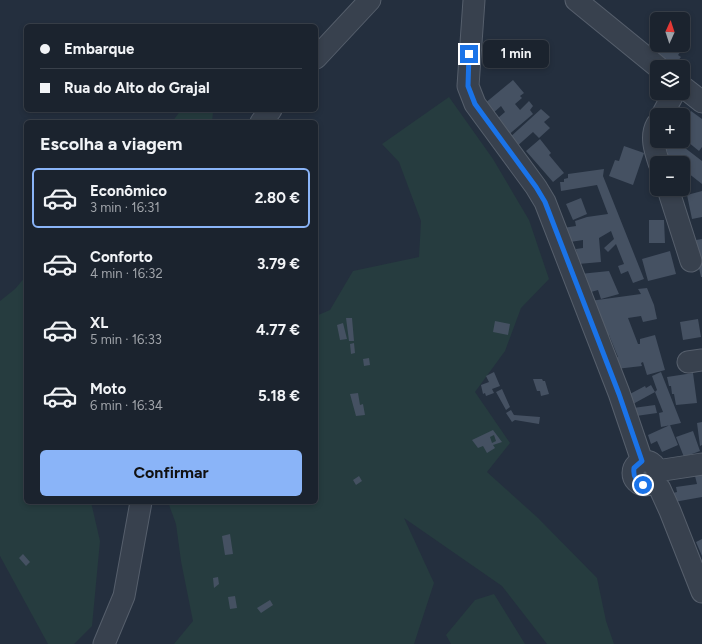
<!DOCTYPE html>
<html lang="pt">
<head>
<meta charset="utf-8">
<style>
  body { margin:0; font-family:Figtree,sans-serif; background:#282f3a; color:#f1f3f6; height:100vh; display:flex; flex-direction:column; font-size:15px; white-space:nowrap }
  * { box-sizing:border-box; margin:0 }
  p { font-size:13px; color:#a0a4aa }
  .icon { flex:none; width:22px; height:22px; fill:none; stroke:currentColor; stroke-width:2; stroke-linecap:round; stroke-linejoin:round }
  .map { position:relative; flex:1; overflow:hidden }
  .sheet { position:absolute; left:24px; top:120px; width:294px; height:384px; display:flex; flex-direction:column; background:#1b232e; border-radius:6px; box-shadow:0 2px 6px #0003,0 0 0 1px #39404a }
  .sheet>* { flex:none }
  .guide { position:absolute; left:24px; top:24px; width:294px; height:88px; border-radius:6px; box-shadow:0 2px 6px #0003,0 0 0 1px #39404a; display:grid; align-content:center; height:88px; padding:0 16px; background:#1b232e }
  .needle { width:26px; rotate:3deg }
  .fabs { position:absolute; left:650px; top:12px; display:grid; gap:8px }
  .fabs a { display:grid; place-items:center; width:40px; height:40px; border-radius:6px; background:#1b232e; box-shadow:0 2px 6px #0003,0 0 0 1px #39404a; font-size:20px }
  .end { position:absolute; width:18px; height:18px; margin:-9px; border:5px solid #1a73e8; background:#fff; box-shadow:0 0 0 2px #fff }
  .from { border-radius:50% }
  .bubble { position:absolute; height:28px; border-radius:6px; background:#1b232e; box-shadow:0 2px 6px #0003,0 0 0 1px #39404a; font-size:13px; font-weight:700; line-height:28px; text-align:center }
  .guide b { display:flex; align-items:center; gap:14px; height:38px; font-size:15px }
  .guide b+b { border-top:1px solid #39404a }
  .guide i { width:10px; height:10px; background:#f1f3f6 }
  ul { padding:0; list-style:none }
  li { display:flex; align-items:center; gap:12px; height:60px; margin:0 8px 6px; padding:0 8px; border:2px solid transparent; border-radius:6px }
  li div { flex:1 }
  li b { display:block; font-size:15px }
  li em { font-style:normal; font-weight:700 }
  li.current { border-color:#8ab4f8 }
  li>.icon { width:36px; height:36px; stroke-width:1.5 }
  h2 { padding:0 16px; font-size:18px; line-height:48px }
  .cta { display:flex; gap:8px; margin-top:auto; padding:8px 16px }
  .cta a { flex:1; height:46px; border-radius:6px; background:#8ab4f8; color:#111; font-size:16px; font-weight:700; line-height:46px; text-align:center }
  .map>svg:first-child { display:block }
  .green { fill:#263c3f }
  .building { fill:#455162; fill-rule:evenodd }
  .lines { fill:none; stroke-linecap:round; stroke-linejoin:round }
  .minor-casing { stroke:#565f6c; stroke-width:23 }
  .minor { stroke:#38414e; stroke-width:21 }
  .route { stroke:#1a73e8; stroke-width:5 }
</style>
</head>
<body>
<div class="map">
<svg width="702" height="644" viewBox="0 0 702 644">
  <rect width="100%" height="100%" fill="#242f3e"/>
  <!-- green -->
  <path class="green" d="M449,97L493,159L529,220L549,279L521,308L505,351L475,392L510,443L487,472L538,518L597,578L606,621L614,644H547L502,586L404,518L434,583L414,644H174L193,621L181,561L176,524L168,502H316V316L330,310L353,271L419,257L421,221L399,162L382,144Z
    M181,110H210L213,112L212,122H172Z
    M26,276V502H91L100,541L92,626L74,644H48L0,556V301L15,289Z
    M494,594L525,644H451L446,635L475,600Z"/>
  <!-- building -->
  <path class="building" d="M657,43V45L685,46L678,55L681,57L673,67L652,50Z
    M513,80L524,93L520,96L522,98L515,104L520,110L529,101L533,106L530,110L533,114L506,137L499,128L503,124L498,118L505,112L501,106L492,114L484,104Z
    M541,109L550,117L544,122L550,128L539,138L533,132L515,148L508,139Z
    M691,111L702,119V147L699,151L683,138V121Z
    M540,139L551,153L549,155L564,173L553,182L526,151Z
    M671,141H676L702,161V184L683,169V163H676L665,155L668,152L664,149Z
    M624,146L644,153L633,185L609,176L615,160L619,161Z
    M604,169L603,176L644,279L633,283L628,271L621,274L618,266L624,264L616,244L608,252L604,248L614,239L611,231L599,238L601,262L578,264L576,249L583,248V240L570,242L563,228L576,226L575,221L587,217L608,214L597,185L561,191L560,182H564V179L568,178V174Z
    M702,191V217L692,219L687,195Z
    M581,198L587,214L573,220L566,204Z
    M649,220H664L665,243H649Z
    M702,239V277H701L697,259L700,258L696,240Z
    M670,251L676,274L648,281L642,259Z
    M609,271L619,294L601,299L598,290L591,292L580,274Z
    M647,288L654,305L657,319L643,322L641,316L628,318L638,344H640V339L655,335L665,370L647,375L643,362L641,363L642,366L616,369L613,358L618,357L609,335L604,337L590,301L641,294L638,289Z
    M346,318H352L354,341H349Z
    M698,319L701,337L683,340L680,322Z
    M495,321L510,324L508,335L493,332Z
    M343,323L347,339L340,340L337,325Z
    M354,343L355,353L351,354L350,344Z
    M369,358L370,365L364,366L363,359Z
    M494,372L500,386L492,389L494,393L486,396L485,393L483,394L481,385L489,382L486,376Z
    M661,372L681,423L661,427L659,413L663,412L655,392L657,390L652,376Z
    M693,373L697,403L676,405L674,394H672L671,386H669L667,377Z
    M533,379H542L543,381H545L549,394L541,396L540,391H537Z
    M651,385L655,392L633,404L628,395L645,386L646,388Z
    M502,389L510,407L506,410L496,392Z
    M358,393L360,405L363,404L365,415L356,416L350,394Z
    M655,405L657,413L636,416L633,408Z
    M511,410L514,415L540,417L539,424L515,420L512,422L506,413Z
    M702,422V445L700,446L697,423Z
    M670,425L678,445L662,452L657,441L651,444L648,435Z
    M493,430L502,442L493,445L495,448L487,453L483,446L478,448L472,440ZM494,435L496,441L492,443L490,437Z
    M693,431L700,451L684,457L676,437Z
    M702,475V497L674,502L673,493L677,492L676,487L697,484L695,476Z
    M359,476L362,481L356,485L353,480Z
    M230,534L233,554L225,555L222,536Z
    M702,539V556L696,542Z
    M23,554L30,562L26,566L19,558Z
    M218,577L219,584L214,588L213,578Z
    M235,596L237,608L230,609L228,597Z
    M270,600L273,605L261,613L257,608Z"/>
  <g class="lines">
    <!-- minor casing -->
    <g class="minor-casing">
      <path id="minor" d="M474,0L468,86L475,104L536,187L545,202L619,393L642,461
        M576,0L658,67
        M316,58L370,0
        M683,87L702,102
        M662,115L674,93
        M261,122L271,110
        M657,124C650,136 655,151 659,163
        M668,189L691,261
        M688,362L702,360
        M633 473a12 12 0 1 1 24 0a12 12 0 1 1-24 0Z
        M657,471L702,464
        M654,481L660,489L670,511L702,592
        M104,644L124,596L141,502"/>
    </g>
    <!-- minor -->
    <use href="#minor" class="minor"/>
  </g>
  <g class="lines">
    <!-- route -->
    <path class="route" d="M469,54L468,86L475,104L536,187L545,202L619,394L642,461L634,468C633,476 635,481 643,485"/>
  </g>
</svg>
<div class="fabs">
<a><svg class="needle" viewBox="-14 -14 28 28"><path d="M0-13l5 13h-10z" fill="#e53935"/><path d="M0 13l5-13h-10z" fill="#a0a4aa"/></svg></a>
<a><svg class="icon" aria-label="layers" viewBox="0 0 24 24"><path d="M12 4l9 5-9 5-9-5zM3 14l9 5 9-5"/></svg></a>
<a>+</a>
<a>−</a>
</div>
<i class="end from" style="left:643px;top:485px"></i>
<i class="end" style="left:469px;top:54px"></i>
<div class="bubble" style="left:483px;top:40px;width:66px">1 min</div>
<div class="guide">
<b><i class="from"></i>Embarque</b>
<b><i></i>Rua do Alto do Grajal</b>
</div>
<section class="sheet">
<h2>Escolha a viagem</h2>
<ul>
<li class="current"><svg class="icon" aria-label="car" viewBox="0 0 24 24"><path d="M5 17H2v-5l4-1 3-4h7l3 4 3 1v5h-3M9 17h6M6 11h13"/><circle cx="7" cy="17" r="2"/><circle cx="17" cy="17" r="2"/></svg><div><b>Econômico</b><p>3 min · 16:31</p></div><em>2.80 €</em></li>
<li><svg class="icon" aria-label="car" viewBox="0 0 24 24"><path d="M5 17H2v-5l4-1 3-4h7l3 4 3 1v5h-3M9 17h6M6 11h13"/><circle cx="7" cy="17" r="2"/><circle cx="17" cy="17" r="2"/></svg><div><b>Conforto</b><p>4 min · 16:32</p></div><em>3.79 €</em></li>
<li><svg class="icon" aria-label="car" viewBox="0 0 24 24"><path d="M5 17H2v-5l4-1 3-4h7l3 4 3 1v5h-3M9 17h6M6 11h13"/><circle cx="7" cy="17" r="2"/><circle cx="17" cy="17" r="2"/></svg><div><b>XL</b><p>5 min · 16:33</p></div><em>4.77 €</em></li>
<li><svg class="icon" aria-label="car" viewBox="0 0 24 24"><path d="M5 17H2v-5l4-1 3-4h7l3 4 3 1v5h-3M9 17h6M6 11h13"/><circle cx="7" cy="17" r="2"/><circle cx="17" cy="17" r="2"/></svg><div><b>Moto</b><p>6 min · 16:34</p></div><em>5.18 €</em></li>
</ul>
<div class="cta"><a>Confirmar</a></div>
</section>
</div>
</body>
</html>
